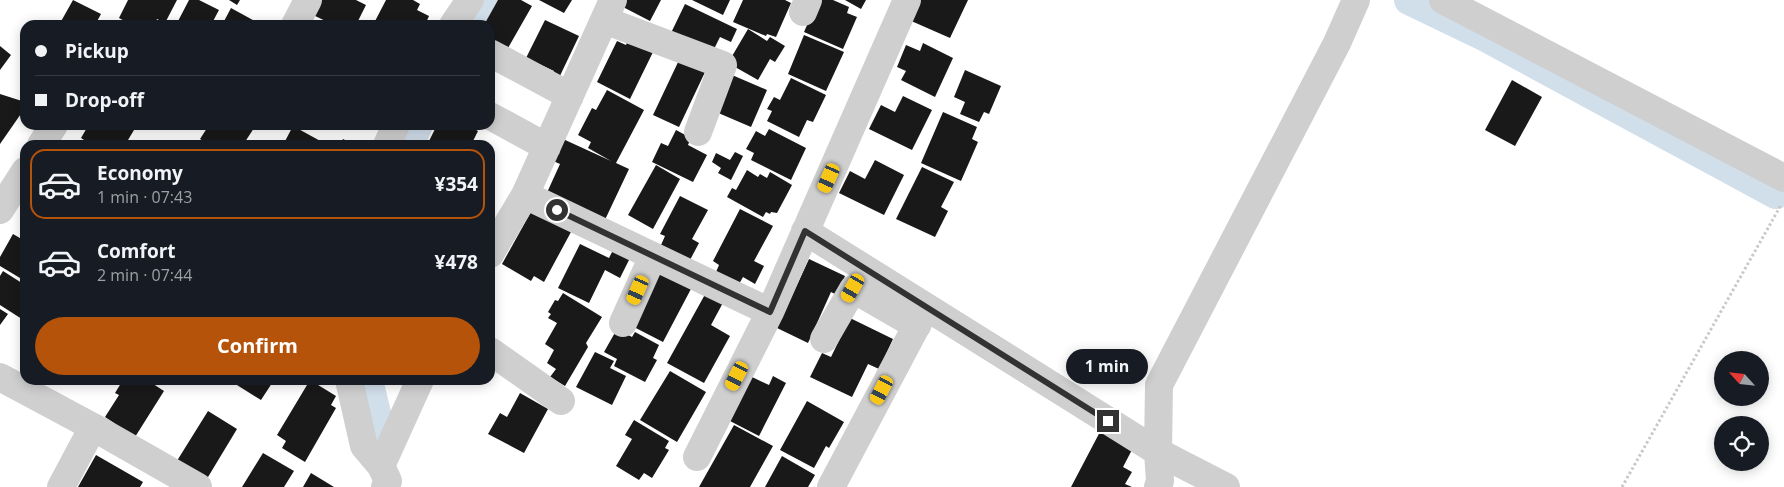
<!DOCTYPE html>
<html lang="en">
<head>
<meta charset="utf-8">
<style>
  body { margin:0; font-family:"Open Sans",sans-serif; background:#20242c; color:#f1f3f6; height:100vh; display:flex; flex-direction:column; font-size:19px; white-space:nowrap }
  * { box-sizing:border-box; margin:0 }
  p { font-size:16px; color:#9ea1a6 }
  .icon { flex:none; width:28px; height:28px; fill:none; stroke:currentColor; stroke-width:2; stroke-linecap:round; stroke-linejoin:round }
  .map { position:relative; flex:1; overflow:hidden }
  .panel { position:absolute; left:20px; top:140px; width:475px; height:245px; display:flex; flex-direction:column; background:#171b24; border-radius:15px; box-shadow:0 2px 12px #0003 }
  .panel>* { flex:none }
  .hud { position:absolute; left:20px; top:20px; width:475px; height:110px; border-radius:15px; box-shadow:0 2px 12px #0003; display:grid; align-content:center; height:110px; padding:0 15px; background:#171b24 }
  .needle { width:32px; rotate:297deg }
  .tools { position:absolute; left:1714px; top:351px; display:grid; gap:10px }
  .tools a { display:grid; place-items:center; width:55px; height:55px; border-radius:50%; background:#171b24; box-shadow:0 2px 12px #0003; font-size:25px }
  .end { position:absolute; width:22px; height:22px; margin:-11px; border:6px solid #323232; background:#fff; box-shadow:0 0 0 2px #fff }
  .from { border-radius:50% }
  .bubble { position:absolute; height:35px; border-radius:18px; background:#171b24; box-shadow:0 2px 12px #0003; font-size:16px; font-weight:700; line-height:35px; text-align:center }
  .car { position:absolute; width:15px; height:30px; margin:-15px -8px; border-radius:6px; box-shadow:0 0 4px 1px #0007; background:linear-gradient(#f5c518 24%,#345 0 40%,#f5c518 0 76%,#345 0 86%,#f5c518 0) }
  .hud b { display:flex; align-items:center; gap:18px; height:48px; font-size:19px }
  .hud b+b { border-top:1px solid #363941 }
  .hud i { width:12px; height:12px; background:#f1f3f6 }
  ul { padding:9px 0 0; list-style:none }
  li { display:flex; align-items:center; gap:15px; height:70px; margin:0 10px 8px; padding:0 5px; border:2px solid transparent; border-radius:15px }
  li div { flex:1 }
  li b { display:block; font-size:19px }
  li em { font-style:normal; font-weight:700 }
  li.active { border-color:#b45309 }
  li>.icon { width:45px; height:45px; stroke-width:1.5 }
  .primary-button { display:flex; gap:10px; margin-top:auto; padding:10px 15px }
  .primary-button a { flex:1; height:58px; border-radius:30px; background:#b45309; color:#fff; font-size:20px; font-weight:700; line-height:58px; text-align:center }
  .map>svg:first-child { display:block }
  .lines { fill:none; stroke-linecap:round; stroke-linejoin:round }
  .canal { stroke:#d1dfeb; stroke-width:30 }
  .building { fill:#191919 }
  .path { stroke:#c9c9c9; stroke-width:3; stroke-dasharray:2.5 2.5; stroke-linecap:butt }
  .street { stroke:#cfcfcf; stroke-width:28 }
  .route { stroke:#323232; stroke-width:6 }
</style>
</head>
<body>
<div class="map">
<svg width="1784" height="487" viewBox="0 0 1784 487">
  <rect width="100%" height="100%" fill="#fff"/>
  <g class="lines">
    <!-- canal -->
    <path class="canal" d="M1409,0L1486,37L1776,194
      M472,25L487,0
      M409,145L418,125
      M368,380L380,430"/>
  </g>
  <!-- building -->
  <path class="building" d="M73,0L101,14L95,25H59Z
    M128,0H177L165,23L157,19L154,25H132L119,18Z
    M189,0H199L219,10L211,25H176Z
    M229,0H240L237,5Z
    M321,0H356L366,5L356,25H334L313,15Z
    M386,0H413L420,4L417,10L429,16L425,25H373Z
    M498,0H521L532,6L508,48L490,46V25H484Z
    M539,0H572L564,13Z
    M626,0H661L650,21L623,7Z
    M692,0H730L723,15Z
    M743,0H785L791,3L776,37L767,34L766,36L733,22Z
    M818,0H833L849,7L847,13L857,17L843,49L804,32Z
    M845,0H866L861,9Z
    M918,0H968L950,38L909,20Z
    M685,4L737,29L731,42L720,37L711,55L670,35Z
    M231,8L262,25H222Z
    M545,20L579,36L557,82L550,79L554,71L526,58Z
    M748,29L767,41L770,37L785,46L775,62L770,59L758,80L728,63Z
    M804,35L844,52L826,91L788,74Z
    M629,38L654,50L630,99L597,82L617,41L626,45Z
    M923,43L953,58L935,97L901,80L906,71L897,67L906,45L920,51Z
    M0,46L11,55L0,70Z
    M680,58L706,70L679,127L653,115Z
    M965,70L1001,86L989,114L984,112L979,122L960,114L965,102L954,97Z
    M732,75L767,90L751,127L716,112Z
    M791,78L826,95L813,122L807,120L799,137L767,121L772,111L767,109L774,97L780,100Z
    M1512,80L1542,97L1515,146L1485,130Z
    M607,90L644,110L616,163L629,169L603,224L545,197L560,164L553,161L563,139L611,161L588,148L591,142L578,135L592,108L596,110Z
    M0,94L25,102V108L0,144Z
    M903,96L932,110L912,150L869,129L881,105L895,112Z
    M943,112L977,127L972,139L978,142L961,181L921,163Z
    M91,125H137L125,145H92L81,138L88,126Z
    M209,125H249L254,128L243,145H210L200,139Z
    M437,125H467L478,131L471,145H427Z
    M293,126L324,143L323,145H283Z
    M769,129L806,148L791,180L751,160L754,153L746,149L756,131L765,136Z
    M676,130L691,138L688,145L707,155L693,182L652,162L661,143L668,146Z
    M343,139L355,145H340Z
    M735,152L743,156L731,180L718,173L721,168L712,162L716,153L730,160Z
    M875,160L904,175L884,215L839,193L850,171L865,179Z
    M656,165L680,179L653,229L628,215Z
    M922,167L954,182L941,207L948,211L935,237L896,219Z
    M747,170L758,177L760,174L767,178L770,172L792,185L777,213L771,212L770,214L766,212L763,217L727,197L732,188L736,190Z
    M680,196L708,210L692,239L699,243L690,260L661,245L665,236L660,234Z
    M740,209L773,226L754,261L764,266L755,284L743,277L739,284L716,272L719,265L713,261Z
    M532,210L571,232L544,282L534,276L531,281L502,264Z
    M13,234L25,241V281L0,266V257Z
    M580,244L609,258L615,246L632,254L620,278L605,270L589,303L558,288Z
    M809,259L845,276L837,295L831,292L808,343L777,328Z
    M657,268L692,287L663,342L628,324Z
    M3,271L25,285V321L0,305V276Z
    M708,289L725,299L711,325L730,336L704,383L667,363Z
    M563,293L602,317L586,343L588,347L565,386L550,377L556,369L547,363L554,350L545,344L557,323L548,318L551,314L548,312L555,300L558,301Z
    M0,309L8,314L0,325Z
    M850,318L893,339L879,369L868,364L852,397L810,377L822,353L831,357Z
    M617,329L632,337L635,332L659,345L653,358L657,360L645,382L614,366L617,359L604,352Z
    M595,352L614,361L610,368L626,376L612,405L576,387Z
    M670,371L706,392L677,442L640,420Z
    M773,376L786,383L759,436L730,421L752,377L769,385Z
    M123,380H147L164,391L130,445L114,423L105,417L119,395L115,393Z
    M229,380H274L261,400Z
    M310,380L336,396L331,405L336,408L305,462L282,448L286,441L277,435Z
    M520,393L548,409L524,453L488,434L500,413L507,417Z
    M807,401L844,422L829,448L826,446L814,468L780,450Z
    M208,411L237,429L205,482L175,464Z
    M634,420L669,441L665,448L669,450L652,478L644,473L639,480L616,466L632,439L625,435Z
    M734,425L773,446L750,487H699Z
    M1102,428L1134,446L1123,467L1132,472L1125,484L1132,487H1071Z
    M263,453L294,471L284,487H242Z
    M96,455L143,482L140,487H78Z
    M782,456L815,475L808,487H765Z
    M311,473L334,487H303Z"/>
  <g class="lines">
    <!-- path -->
    <path class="path" d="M1622,487L1781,205"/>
    <!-- street -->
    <path class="street" d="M1443,0L1784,178
      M803,12L808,0
      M604,20L723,65L698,132
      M295,25L308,0
      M453,25L470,0
      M490,53L570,96
      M490,116L547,147
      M41,145L54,125
      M387,145L396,125
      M525,195L770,312L907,0
      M0,210L25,171
      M805,231L1158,452L1226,487
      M490,254L525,195L613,0
      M623,323L653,256
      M824,339L853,289L917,326
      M490,351L561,401
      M0,377L93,427L198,487
      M349,380L364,446L381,466L388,481L385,487
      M697,457L770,312
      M381,466L420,380
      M61,487L93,427
      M831,487L926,308
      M1158,487L1160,481L1158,452L1159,385L1337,43L1356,0"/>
  </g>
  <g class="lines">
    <!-- route -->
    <path class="route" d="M557,210L770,312L805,231L1108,421"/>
  </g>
</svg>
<div class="tools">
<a><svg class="needle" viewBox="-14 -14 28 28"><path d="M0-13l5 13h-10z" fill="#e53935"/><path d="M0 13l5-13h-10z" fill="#9ea1a6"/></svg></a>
<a><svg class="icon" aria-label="locate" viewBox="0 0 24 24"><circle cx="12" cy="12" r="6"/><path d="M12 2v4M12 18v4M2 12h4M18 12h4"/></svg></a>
</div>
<i class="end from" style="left:557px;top:210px"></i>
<i class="end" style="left:1108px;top:421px"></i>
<div class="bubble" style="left:1066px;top:349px;width:82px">1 min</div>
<i class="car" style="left:829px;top:178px;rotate:204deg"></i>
<i class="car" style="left:853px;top:288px;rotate:210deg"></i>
<i class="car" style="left:638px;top:290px;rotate:204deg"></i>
<i class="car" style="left:737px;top:376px;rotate:207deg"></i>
<i class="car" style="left:882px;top:390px;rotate:208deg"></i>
<div class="hud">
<b><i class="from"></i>Pickup</b>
<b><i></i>Drop-off</b>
</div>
<section class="panel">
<ul>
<li class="active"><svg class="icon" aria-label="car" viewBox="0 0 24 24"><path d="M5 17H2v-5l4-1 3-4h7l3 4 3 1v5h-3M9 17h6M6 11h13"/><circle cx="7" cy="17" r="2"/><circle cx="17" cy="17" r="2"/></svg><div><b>Economy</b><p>1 min · 07:43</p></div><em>¥354</em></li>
<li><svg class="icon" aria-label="car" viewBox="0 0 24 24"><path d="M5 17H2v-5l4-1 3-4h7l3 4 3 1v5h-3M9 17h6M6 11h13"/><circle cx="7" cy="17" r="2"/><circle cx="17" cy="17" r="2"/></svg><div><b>Comfort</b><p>2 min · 07:44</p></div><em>¥478</em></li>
</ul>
<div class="primary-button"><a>Confirm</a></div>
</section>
</div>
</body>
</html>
